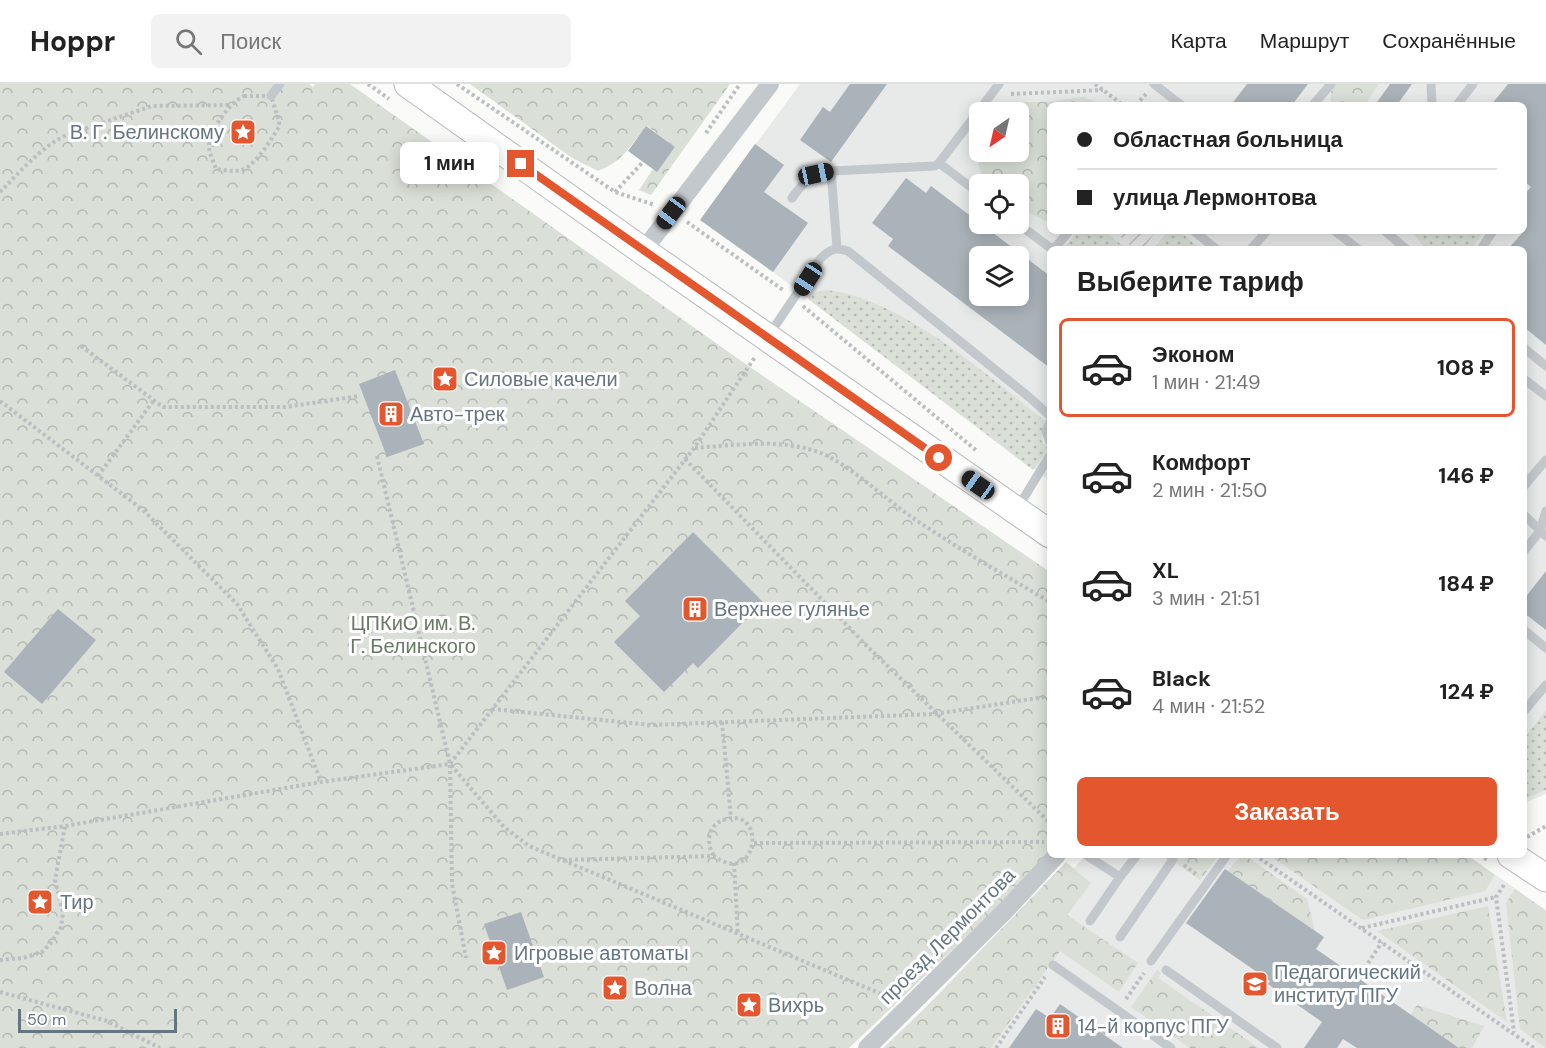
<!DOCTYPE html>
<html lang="ru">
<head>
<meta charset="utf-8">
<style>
  body { margin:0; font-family:"DM Sans",sans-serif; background:#f2f2f2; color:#222; height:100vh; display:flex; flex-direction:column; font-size:22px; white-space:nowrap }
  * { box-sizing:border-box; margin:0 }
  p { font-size:20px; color:#767676 }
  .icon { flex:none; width:33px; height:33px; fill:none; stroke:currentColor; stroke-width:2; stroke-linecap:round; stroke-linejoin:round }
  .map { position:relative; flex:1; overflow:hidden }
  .panel { position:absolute; left:1047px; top:162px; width:480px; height:612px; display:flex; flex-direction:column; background:#fff; border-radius:9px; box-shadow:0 3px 15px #0003 }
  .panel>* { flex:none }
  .top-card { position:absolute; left:1047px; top:18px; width:480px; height:132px; border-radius:9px; box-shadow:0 3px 15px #0003; display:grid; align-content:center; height:132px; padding:0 30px; background:#fff }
  .needle { width:39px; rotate:214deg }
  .fabs { position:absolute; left:969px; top:18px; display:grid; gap:12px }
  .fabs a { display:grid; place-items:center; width:60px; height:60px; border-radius:9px; background:#fff; box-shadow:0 3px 15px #0003; font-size:30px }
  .scale { position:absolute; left:18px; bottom:15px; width:159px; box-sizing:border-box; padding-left:6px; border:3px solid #657683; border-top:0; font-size:16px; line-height:21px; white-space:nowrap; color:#657683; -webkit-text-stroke:4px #fff; paint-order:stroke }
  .end { position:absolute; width:27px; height:27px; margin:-14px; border:8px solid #e4572e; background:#fff; box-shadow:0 0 0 3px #fff }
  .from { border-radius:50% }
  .bubble { position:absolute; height:42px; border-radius:9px; background:#fff; box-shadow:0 3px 15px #0003; font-size:20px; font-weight:700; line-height:42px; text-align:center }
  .car { position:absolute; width:18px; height:36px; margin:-18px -9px; border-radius:8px; box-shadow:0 0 4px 2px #0007; background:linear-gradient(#222 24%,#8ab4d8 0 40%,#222 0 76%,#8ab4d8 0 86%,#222 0) }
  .top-card b { display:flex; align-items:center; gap:21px; height:57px; font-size:22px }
  .top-card b+b { border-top:2px solid #e0e0e0 }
  .top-card i { width:15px; height:15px; background:#222 }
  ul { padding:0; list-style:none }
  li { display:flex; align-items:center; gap:18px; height:99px; margin:0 12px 9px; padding:0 18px; border:3px solid transparent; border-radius:9px }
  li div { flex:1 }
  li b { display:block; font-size:22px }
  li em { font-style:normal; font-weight:700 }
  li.current { border-color:#e4572e }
  li>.icon { width:54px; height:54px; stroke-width:1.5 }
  h2 { padding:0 30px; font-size:27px; line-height:72px }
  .button { display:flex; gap:12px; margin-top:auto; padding:12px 30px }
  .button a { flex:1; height:69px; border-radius:9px; background:#e4572e; color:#fff; font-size:24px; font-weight:700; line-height:69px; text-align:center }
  header { display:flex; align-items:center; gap:36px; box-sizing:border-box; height:84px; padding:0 30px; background:#fff; border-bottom:2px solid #e0e0e0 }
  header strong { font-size:28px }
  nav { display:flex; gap:33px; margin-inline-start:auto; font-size:21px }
  .search { width:420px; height:54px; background:#f2f2f2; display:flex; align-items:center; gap:15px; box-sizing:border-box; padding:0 21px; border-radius:9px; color:#767676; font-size:22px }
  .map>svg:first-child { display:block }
  .built { fill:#e8e9e9; fill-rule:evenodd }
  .industrial { fill:url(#industrial-furrows) }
  .grass { fill:url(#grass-dots) }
  .forest { fill:url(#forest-crowns) }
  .building { fill:#aab3b9; fill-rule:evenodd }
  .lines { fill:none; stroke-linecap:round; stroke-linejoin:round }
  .primary-casing { stroke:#b5babe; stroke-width:29 }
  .path { stroke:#bbbfc2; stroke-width:4; stroke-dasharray:3 3; stroke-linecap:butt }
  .lane { stroke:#c3c8cc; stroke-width:9 }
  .street { stroke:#c3c8cc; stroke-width:18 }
  .primary { stroke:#fff; stroke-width:27 }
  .route { stroke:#e4572e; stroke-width:8 }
  .labels { text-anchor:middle; stroke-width:6; stroke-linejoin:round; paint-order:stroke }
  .poi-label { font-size:20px; fill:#657683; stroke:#fff; text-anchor:start }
  .park-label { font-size:20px; fill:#687a64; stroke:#fff }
  .street-label { font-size:20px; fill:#657683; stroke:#fff }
</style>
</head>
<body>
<header>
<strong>Hoppr</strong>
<div class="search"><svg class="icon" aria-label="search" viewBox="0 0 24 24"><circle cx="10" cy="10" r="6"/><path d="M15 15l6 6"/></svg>Поиск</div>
<nav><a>Карта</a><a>Маршрут</a><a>Сохранённые</a></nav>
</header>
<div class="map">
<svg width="1546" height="964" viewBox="0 0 1546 964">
  <defs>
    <pattern id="industrial-furrows" width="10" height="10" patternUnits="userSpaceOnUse" patternTransform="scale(1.5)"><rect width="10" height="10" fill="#e8e9e9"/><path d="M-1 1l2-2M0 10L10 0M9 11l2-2" fill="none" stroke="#c0c1c2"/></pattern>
    <pattern id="grass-dots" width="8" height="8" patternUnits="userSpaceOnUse" patternTransform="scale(1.5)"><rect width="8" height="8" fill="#dadfd7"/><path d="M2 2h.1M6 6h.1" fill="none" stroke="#b4b9b4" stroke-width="1.8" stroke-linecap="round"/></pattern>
    <pattern id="forest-crowns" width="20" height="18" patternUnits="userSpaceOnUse" patternTransform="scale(1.5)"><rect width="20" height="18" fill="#dadfd7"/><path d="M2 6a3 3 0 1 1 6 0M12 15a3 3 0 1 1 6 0" fill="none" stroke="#b4b9b4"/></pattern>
  </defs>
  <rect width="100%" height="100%" fill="#fafaf8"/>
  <!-- built -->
  <path class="built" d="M800,0H1546V710L1524,719V165H1050V397L773,188L700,136ZM1050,21H1524V147H1050ZM980,28H1018V68H980ZM980,100H1018V140H980ZM980,172H1018V212H980Z
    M1086,771H1467L1546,826V964H905Z"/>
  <!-- industrial -->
  <path class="industrial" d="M1113,147H1156L1143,165H1135Z"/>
  <!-- grass -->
  <path class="grass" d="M1078,147H1104L1127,165H1063Z
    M1168,147H1179L1201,165H1153Z
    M1412,147H1482L1481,152L1472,165H1425Z
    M825,206C898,212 989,292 1045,337L1041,356L1048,365L1033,386L808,215L809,211Z
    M1546,626V706L1524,715V655Z"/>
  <!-- forest -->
  <path class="forest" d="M0,0H309L313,3L315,0H350L747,281L1050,488V769L1006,815L849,964H0Z
    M470,0H730L651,111L639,106L653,85L657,87L675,63L647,42C630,61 624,77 598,87L572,74Z
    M1335,0H1379L1365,21H1331V8Z
    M1083,13L1104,21H1050V139L1019,124L1018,100H988C979,91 974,68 979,56L980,68H1018V28H999L1010,18H1047Z
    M1182,771H1219L1200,796L1176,779Z
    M1241,771L1249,774L1307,815L1315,847L1228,787Z
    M1269,771H1467L1495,791L1485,807L1363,836Z
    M1066,778L1091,799L1067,831L1138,879L1119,908L1060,867L991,964H883L923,926Z
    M1515,805L1546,827V964L1520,945L1506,819Z
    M1488,822L1507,938L1377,847Z
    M1157,886L1161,889L1158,894L1259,964H1190L1131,923Z
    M1417,921L1484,942L1472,964H1459L1411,931Z"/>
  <!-- building -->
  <path class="building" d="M850,0H887L831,78L800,56L823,23L830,28Z
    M1247,0H1308L1292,21H1231Z
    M1390,0H1412L1397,21H1375Z
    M1508,0H1546V261L1524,243V165H1508L1524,147V111L1531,103L1524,97V21H1491Z
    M646,42L675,63L657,88L628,67Z
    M755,60L784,81L764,108L808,139L773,188L700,136Z
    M906,94L926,109L931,102L1050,192V284L888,162L893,155L872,139ZM980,172H1018V212H980Z
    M395,286L424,360L387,373L359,300Z
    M693,448L763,518L698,584L693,579L664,608L614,558L640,532L625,517Z
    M1546,487V546L1524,529V515Z
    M58,525L96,556L42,620L4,588Z
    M1225,785L1324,853L1316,865L1459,964H1357L1343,955L1337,964H1304L1322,938L1268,900L1270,897L1186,839Z
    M521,828L544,893L507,906L484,840Z
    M1060,920L1123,964H1009L1036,925L1050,934Z"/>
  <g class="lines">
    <!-- primary casing -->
    <g class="primary-casing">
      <path id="primary" d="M408,0L643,167L1050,450
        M1511,771L1546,794"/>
    </g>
    <!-- path -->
    <path class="path" d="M368,0L389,15
      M457,0L615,108L655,121
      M1095,0L1123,21
      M1011,10L1103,6
      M244,12H271L279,37V43C272,54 254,84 241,86C233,88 224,86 216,85C214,78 209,70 209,62C208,48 231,17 244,12Z
      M1136,21L1146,10
      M706,49L740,0
      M0,108C20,88 40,64 66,51L152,22L231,21
      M615,108L643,78
      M687,138L783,206
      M803,222L977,367
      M81,262L163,323H285L359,312
      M0,317L143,426L237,520L278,585L321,698
      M695,364C735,361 782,354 821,369C848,380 885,414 910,432C955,463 1003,490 1050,518
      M377,372L450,680L504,743L529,762L891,914
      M685,375L868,563L1050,739
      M98,392L154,316
      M492,625L651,641L935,630L1050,612
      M722,638L731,734
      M450,681L452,800L466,874
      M0,750L65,742L321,698L450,680L694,364L755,273
      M1527,753L1546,742
      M754,759L1044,758
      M1255,771L1534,964
      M1479,771L1489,777
      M563,776L714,772C757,804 768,724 726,735C708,740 705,758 714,772
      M734,779L738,851
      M1184,781L1197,791
      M1504,801L1496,813L1514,948
      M1362,844L1496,813
      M0,876L23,874L42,868L50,860L61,843L63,829L55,796L65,742
      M1358,894L1382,858
      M0,908L107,937L160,964
      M1126,915L1144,889
      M1103,950L1110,938
      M996,964L1045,893"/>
    <!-- lane -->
    <path class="lane" d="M1154,0L1181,21
      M1431,0L1432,21
      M271,12L280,0
      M1313,21L1331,0
      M1457,21L1473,0
      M939,79L980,110
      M831,87L837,164
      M792,114C805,96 809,92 831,87L935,82L939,79L999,0
      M1018,140L1052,165
      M1194,147L1216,165
      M1335,147L1358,165
      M1385,147L1406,165
      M1054,165L1069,147
      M1251,165L1267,147
      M1481,165L1493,147
      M769,251L820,175C830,165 835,163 848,167L1029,313L1050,332
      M1524,264L1546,282
      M1524,295L1546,312
      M1050,338L1046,347L1050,358
      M1524,402L1546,376
      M1017,425L1050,371
      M1524,431L1546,452
      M1524,467L1540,447L1546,427
      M1524,546L1546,564
      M1524,627L1546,601
      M1086,771L1120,793L1137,771
      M1090,837L1120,793
      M1120,853L1174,774L1169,771
      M1151,877L1227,771
      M1053,881L1171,964
      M1166,886L1277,964"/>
    <!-- street -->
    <path class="street" d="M643,167L770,0
      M867,964L1005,827L1057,771"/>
    <!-- primary -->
    <use href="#primary" class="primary"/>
  </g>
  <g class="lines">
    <!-- route -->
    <path class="route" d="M521,80L939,374"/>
  </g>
  <!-- icons -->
  <defs>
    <g id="sight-square" transform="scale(1.35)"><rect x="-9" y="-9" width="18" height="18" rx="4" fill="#e4572e" stroke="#fff"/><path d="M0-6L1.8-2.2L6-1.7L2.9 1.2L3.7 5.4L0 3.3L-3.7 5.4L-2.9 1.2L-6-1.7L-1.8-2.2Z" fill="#fff"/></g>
    <g id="building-square" transform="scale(1.35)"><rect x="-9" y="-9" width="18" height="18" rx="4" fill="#e4572e" stroke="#fff"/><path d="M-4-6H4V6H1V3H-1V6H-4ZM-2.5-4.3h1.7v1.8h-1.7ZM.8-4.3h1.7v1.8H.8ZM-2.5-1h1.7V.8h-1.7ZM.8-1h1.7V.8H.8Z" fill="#fff"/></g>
    <g id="university-square" transform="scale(1.35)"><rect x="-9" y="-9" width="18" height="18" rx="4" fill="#e4572e" stroke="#fff"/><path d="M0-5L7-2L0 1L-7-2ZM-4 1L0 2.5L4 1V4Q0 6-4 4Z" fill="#fff"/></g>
  </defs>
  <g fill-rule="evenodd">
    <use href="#sight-square" x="243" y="48"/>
    <use href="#sight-square" x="445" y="295"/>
    <use href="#building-square" x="391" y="330"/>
    <use href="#building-square" x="695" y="525"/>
    <use href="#sight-square" x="40" y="818"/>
    <use href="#sight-square" x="494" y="869"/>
    <use href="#university-square" x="1255" y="900"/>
    <use href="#sight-square" x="615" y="904"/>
    <use href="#sight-square" x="749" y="921"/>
    <use href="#building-square" x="1058" y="942"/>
  </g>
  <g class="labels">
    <!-- poi labels -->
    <g class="poi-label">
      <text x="224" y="55" text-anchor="end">В. Г. Белинскому</text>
      <text x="464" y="302">Силовые качели</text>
      <text x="410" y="337">Авто-трек</text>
      <text x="714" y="532">Верхнее гулянье</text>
      <text x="60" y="825">Тир</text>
      <text x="514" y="876">Игровые автоматы</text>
      <text x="1274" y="895">Педагогический<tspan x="1274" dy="23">институт ПГУ</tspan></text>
      <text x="634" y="911">Волна</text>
      <text x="768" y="928">Вихрь</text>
      <text x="1078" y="949">14-й корпус ПГУ</text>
    </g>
    <!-- park labels -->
    <g class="park-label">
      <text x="413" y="546">ЦПКиО им. В.<tspan x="413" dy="23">Г. Белинского</tspan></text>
    </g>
    <!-- street labels -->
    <g class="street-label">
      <text transform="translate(947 852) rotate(-45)" y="7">проезд Лермонтова</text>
    </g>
  </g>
</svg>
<div class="fabs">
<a><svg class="needle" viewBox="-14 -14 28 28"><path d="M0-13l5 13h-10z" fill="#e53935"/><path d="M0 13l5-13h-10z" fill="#767676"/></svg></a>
<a><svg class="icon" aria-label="locate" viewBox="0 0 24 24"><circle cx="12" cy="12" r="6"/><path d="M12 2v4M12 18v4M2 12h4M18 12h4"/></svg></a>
<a><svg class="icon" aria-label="layers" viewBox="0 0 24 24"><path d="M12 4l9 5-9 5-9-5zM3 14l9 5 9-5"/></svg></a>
</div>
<div class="scale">50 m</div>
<i class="end from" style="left:939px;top:374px"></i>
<i class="end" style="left:521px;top:80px"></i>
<div class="bubble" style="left:400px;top:58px;width:99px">1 мин</div>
<i class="car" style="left:816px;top:90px;rotate:78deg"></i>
<i class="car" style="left:671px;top:129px;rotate:217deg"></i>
<i class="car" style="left:808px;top:195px;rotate:213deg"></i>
<i class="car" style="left:978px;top:401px;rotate:305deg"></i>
<div class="top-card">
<b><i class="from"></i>Областная больница</b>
<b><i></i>улица Лермонтова</b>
</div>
<section class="panel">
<h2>Выберите тариф</h2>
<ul>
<li class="current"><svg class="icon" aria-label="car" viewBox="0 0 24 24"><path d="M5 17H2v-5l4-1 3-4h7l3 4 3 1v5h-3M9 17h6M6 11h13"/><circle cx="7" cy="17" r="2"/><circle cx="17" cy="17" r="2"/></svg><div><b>Эконом</b><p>1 мин · 21:49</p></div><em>108 ₽</em></li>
<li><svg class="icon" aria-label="car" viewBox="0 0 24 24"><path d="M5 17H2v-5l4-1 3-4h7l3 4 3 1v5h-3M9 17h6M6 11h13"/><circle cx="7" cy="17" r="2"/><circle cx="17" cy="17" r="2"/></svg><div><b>Комфорт</b><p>2 мин · 21:50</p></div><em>146 ₽</em></li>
<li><svg class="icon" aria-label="car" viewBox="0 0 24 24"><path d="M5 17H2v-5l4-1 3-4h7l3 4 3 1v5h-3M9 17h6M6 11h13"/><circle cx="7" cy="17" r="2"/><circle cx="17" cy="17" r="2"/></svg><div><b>XL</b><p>3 мин · 21:51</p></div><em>184 ₽</em></li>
<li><svg class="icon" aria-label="car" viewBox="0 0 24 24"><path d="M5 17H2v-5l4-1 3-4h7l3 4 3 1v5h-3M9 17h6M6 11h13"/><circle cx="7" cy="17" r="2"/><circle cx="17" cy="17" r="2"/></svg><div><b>Black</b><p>4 мин · 21:52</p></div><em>124 ₽</em></li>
</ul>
<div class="button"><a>Заказать</a></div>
</section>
</div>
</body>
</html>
